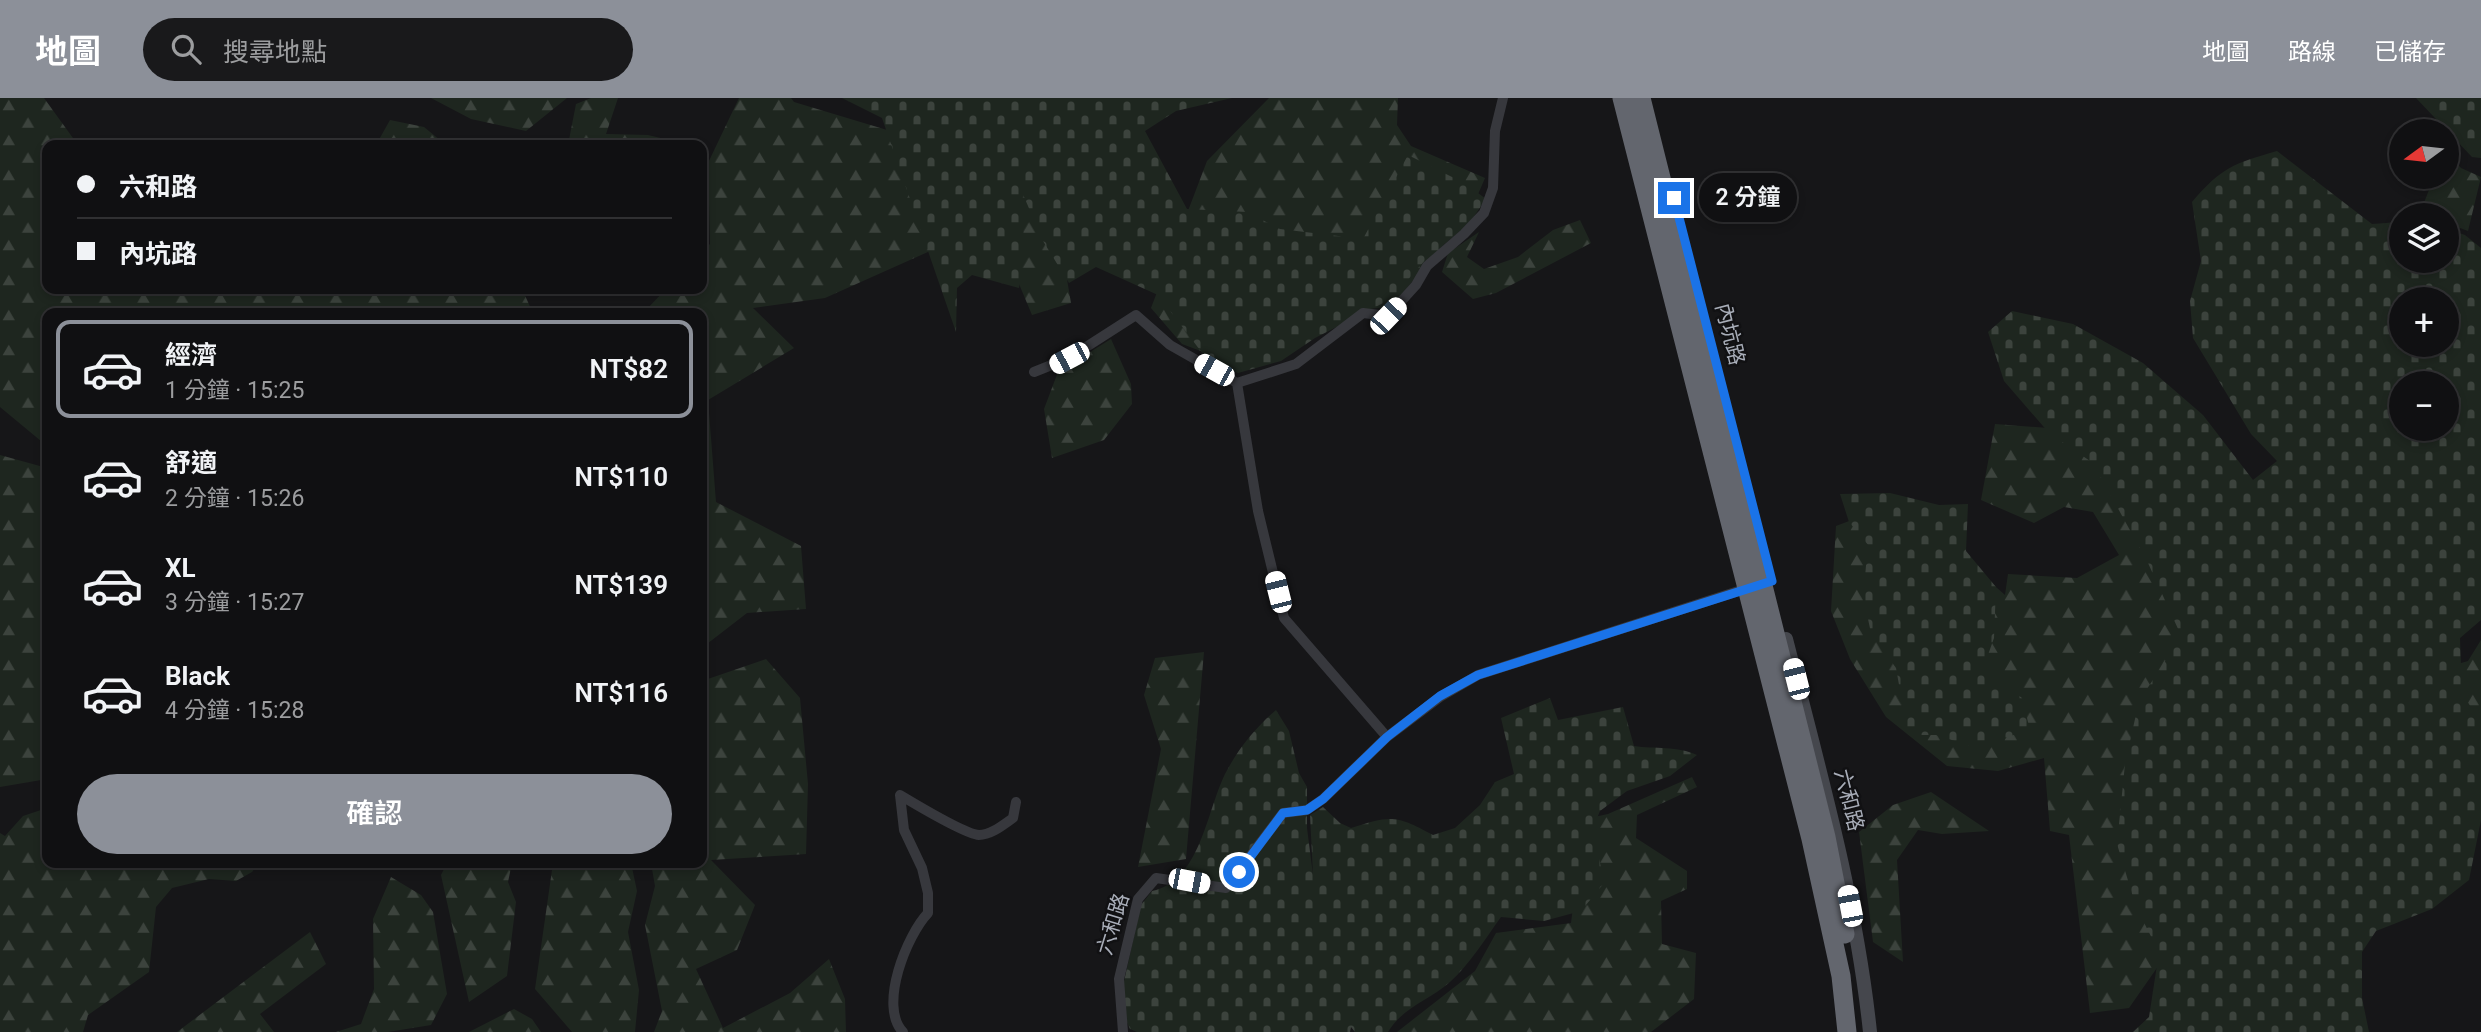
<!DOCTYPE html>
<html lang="zh-TW">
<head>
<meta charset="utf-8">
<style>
  body { margin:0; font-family:Roboto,"Noto Sans TC",sans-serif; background:#19191b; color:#f1f3f6; height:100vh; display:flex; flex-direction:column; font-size:26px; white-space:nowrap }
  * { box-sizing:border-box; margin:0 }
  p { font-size:23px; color:#9c9d9f }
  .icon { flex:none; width:38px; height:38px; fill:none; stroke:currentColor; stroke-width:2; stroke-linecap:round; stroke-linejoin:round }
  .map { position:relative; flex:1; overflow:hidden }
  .details { position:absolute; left:42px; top:210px; width:665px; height:560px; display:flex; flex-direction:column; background:#101012; border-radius:14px; box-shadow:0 4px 10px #0003,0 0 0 2px #303032 }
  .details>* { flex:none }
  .banner { position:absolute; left:42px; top:42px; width:665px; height:154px; border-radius:14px; box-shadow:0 4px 10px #0003,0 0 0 2px #303032; display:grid; align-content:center; height:154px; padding:0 35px; background:#101012 }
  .needle { width:46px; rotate:255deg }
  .tools { position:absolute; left:2389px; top:21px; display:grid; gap:14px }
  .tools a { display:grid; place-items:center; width:70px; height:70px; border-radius:50%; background:#101012; box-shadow:0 4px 10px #0003,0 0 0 2px #303032; font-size:35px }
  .end { position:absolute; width:32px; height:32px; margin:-16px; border:9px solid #1a73e8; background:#fff; box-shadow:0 0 0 4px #fff }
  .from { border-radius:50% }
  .bubble { position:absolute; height:49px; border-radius:24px; background:#101012; box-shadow:0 4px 10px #0003,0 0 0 2px #303032; font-size:23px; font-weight:600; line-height:49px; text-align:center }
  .car { position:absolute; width:21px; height:42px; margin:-21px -10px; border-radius:9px; box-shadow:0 0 5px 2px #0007; background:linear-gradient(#fff 24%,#345 0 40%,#fff 0 76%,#345 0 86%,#fff 0) }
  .banner b { display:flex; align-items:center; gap:24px; height:66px; font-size:26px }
  .banner b+b { border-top:2px solid #303032 }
  .banner i { width:18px; height:18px; background:#f1f3f6 }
  ul { padding:12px 0 0; list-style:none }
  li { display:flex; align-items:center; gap:21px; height:98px; margin:0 14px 10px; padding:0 21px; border:4px solid transparent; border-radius:14px }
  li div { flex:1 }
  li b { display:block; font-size:26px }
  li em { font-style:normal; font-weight:600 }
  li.on { border-color:#8c9099 }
  li>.icon { width:63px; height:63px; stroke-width:1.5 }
  .action { display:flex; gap:14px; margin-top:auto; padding:14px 35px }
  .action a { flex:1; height:80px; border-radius:42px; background:#8c9099; color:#fff; font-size:28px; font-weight:600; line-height:80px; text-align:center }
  header { display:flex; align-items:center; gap:42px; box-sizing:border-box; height:98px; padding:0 35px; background:#8c9099; color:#fff }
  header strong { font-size:33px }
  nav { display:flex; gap:38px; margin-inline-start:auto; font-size:24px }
  .search { width:490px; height:63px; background:#19191b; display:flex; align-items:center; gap:18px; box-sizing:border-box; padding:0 24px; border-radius:38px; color:#9c9d9f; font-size:26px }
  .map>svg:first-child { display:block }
  .forest { fill:url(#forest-firs) }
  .cemetery { fill:url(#cemetery-stones); fill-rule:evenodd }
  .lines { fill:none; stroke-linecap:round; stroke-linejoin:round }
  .street { stroke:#37383d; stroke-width:10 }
  .secondary { stroke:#45474d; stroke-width:14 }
  .highway-bridge { stroke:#63666e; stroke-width:19 }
  .route { stroke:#1a73e8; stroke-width:9 }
  .labels { text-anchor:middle; stroke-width:5; stroke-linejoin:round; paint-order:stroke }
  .street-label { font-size:21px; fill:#a8adb8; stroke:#111113 }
</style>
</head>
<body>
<header>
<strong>地圖</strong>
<div class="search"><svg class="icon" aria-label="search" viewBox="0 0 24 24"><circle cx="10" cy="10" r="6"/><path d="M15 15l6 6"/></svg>搜尋地點</div>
<nav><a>地圖</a><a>路線</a><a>已儲存</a></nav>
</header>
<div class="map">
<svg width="2481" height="934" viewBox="0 0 2481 934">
  <defs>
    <pattern id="forest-firs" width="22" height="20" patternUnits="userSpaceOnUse" patternTransform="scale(1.75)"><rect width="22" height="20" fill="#1e261f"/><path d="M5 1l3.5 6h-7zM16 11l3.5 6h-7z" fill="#3c433d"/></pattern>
    <pattern id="cemetery-stones" width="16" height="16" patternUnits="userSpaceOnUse" patternTransform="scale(1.75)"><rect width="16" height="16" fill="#1e261f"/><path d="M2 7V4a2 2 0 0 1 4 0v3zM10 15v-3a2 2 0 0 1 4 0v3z" fill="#3c433d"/></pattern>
  </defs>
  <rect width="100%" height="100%" fill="#161618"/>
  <!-- forest -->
  <path class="forest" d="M0,0H44L78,47H47V191H522L533,215H47V348L0,309Z
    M431,0H567L526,33L471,21Z
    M591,0H618L606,36L648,37L677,44V47H568L576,6Z
    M739,0H791L794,4L907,38L948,145L825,200L753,210L794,250L708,302L716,404L801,448L806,511L747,515L703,549L702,215H646V212L666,191H702V154L710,146L708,65Z
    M1269,0H1398L1397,27L1411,48L1485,80L1470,115L1390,210L1347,211L1233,265L1182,246L1151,210L1207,63Z
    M390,22L424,29L446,47H376Z
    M2447,55L2461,70L2481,79L2468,133L2447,125L2446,117L2420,115L2434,79H2446Z
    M1012,79L1055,110L1071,205L1032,217L1004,150Z
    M1580,122L1591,145L1496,195L1473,201L1442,174L1448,155L1479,134L1467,159L1484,171L1518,159L1553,132Z
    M1111,241L1131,286L1132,306L1104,342L1052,360L1044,311L1058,274Z
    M1995,326L2088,333L2198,531L2168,854L2129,910L2090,915L2069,737L2050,733L2044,660L1998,673L1947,668L1886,619L1850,561L1831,513L1836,428L1873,414L1937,437L2005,497L2008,476L2077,480L2119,457L2093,414L2064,409L2034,425L1981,402Z
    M0,357L47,370V681L0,689Z
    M2481,542V711L2451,568L2468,563Z
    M1204,554L1186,761L1138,769L1161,651L1144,597L1155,560Z
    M766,561L800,600L808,686L806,756L711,762L755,807L737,852L696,871L723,930L790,895L829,861L845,901L846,934H654L662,913L645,827L655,788L651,765H702V583Z
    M1692,679L1697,689L1637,717L1636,740L1687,773V791L1661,803L1662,846L1696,855L1694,901L1651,934H1397L1475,873L1496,835L1571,825L1578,770L1548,729L1608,716Z
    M1931,694L1989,733L1942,736L1918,732L1897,762L1903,864L1873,844L1859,734L1893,707Z
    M47,710V765H259L252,774L236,783L209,781L172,790L156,809L149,874L88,917L83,934H0V735L5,738L23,718Z
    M447,765H512L508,784L516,804L507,878L469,904L441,777Z
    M553,765H631L637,793L628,834L639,892L635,934H572L535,891Z
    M391,779L421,797L433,814L447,896L431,927L388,934H336L361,926L374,891L373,821Z
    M310,834L326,866L260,916L274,934H177Z
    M514,911L532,921L541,934H469Z"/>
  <!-- cemetery -->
  <path class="cemetery" d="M842,0H1232L1176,13L1145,33L1187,111L1247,114L1280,131L1363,141L1408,57L1466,86L1486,101L1468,127L1426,161L1391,201L1315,240L1281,263L1238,275L1206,260L1158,197L1096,169L1069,185L1043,143L1022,94L1024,157L1019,190L972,177L957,190L956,234L882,20Z
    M2416,0H2481V60L2472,59Z
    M2277,53L2372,126L2401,124V163H2446L2447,131L2465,137L2481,150V522L2460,540L2462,595L2481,625V722L2469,782L2432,811L2376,833L2362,854V900L2369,934H2133L2149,919L2159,854L2136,809L2117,746L2125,666L2139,603L2166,562L2179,533L2148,465L2093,365L2049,335L2004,283L1988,234L2012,213L2073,226L2143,265L2203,317L2253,382L2277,363L2251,336L2193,240L2190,203L2201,163L2192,104C2222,69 2233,66 2277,53ZM2446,201V247H2401V201ZM2446,285V331H2401V285Z
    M1890,395L1939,407L1968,406L1966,453L1996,489L1994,540L1983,571L2022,600L2030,632L1974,649L1936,637H1908L1896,570L1871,535L1862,493L1869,448L1849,424L1840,396Z
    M1550,600L1558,622L1623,609L1634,648C1654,651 1678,648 1697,657L1670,678L1627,693L1600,713L1593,730L1604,785L1581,813L1544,823L1501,819C1485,841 1470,866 1450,884C1428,903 1403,909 1388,934H1355L1351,929L1350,934H1137L1130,931L1119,906L1141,807L1152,793C1200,783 1206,715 1225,676C1238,651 1255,630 1276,612L1289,633L1299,675L1307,689V730L1313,777L1310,717L1323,709L1340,725L1351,730C1392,717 1396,717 1433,737L1455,730L1480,707L1495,684L1514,676L1501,620Z"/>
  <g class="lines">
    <!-- street -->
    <path class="street" d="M1034,274L1069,260L1136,217L1170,247L1237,285
      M1237,285L1296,266L1363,215L1388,218L1416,187L1427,168L1464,136L1484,115L1493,90L1495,33L1503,0
      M1237,285L1258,413L1284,520L1387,639
      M903,934C878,908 907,837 928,815V795L922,770L904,732L900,697C915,706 965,736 979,737C991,737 1003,727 1013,720L1016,704
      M1123,934L1119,881L1138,801L1156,780L1226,790L1283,715L1307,712L1323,701L1387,639L1440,599L1478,577L1751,489"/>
    <!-- secondary -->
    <path class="secondary" d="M1786,541C1819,671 1856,800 1870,934"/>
    <!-- highway-bridge -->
    <path class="highway-bridge" d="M1622,0L1811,741L1841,878L1847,934
      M1641,0L1826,739L1845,836"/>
  </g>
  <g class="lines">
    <!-- route -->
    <path class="route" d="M1239,774L1283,715L1307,712L1323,701L1387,639L1440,598L1478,577L1772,483L1674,100"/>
  </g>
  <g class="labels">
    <!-- street labels -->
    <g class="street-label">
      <text transform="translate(1730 236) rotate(76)" y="7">內坑路</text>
      <text transform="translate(1849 702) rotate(76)" y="7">六和路</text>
      <text transform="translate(1113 826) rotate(-73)" y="7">六和路</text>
    </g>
  </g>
</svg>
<div class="tools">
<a><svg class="needle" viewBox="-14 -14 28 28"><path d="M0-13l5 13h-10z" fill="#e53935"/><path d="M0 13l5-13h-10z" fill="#9c9d9f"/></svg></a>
<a><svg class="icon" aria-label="layers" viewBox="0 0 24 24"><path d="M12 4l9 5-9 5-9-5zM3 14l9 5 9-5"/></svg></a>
<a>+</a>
<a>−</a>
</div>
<i class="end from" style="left:1239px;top:774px"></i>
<i class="end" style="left:1674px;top:100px"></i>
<div class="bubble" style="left:1699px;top:75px;width:98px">2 分鐘</div>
<i class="car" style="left:1388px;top:218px;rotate:44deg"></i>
<i class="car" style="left:1069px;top:260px;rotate:242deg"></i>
<i class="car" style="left:1214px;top:272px;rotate:299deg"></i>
<i class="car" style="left:1278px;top:494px;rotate:346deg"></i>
<i class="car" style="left:1796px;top:581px;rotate:346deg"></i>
<i class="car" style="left:1189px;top:783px;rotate:101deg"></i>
<i class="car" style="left:1850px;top:808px;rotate:349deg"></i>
<div class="banner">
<b><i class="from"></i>六和路</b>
<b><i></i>內坑路</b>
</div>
<section class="details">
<ul>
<li class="on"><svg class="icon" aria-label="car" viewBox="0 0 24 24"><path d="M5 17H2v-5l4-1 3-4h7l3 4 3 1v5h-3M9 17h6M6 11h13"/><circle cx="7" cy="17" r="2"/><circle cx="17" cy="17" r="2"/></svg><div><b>經濟</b><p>1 分鐘 · 15:25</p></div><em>NT$82</em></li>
<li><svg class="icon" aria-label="car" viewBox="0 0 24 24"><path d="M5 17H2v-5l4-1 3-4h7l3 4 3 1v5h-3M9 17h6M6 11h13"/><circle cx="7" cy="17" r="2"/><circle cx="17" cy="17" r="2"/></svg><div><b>舒適</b><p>2 分鐘 · 15:26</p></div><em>NT$110</em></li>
<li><svg class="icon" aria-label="car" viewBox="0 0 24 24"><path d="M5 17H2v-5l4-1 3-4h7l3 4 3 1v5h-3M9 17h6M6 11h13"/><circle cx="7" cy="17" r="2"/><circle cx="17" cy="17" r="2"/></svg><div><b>XL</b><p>3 分鐘 · 15:27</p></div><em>NT$139</em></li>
<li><svg class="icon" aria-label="car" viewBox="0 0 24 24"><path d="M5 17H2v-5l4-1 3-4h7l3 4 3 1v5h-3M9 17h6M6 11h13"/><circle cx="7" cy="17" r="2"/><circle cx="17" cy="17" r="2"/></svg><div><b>Black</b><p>4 分鐘 · 15:28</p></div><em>NT$116</em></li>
</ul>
<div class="action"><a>確認</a></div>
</section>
</div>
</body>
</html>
